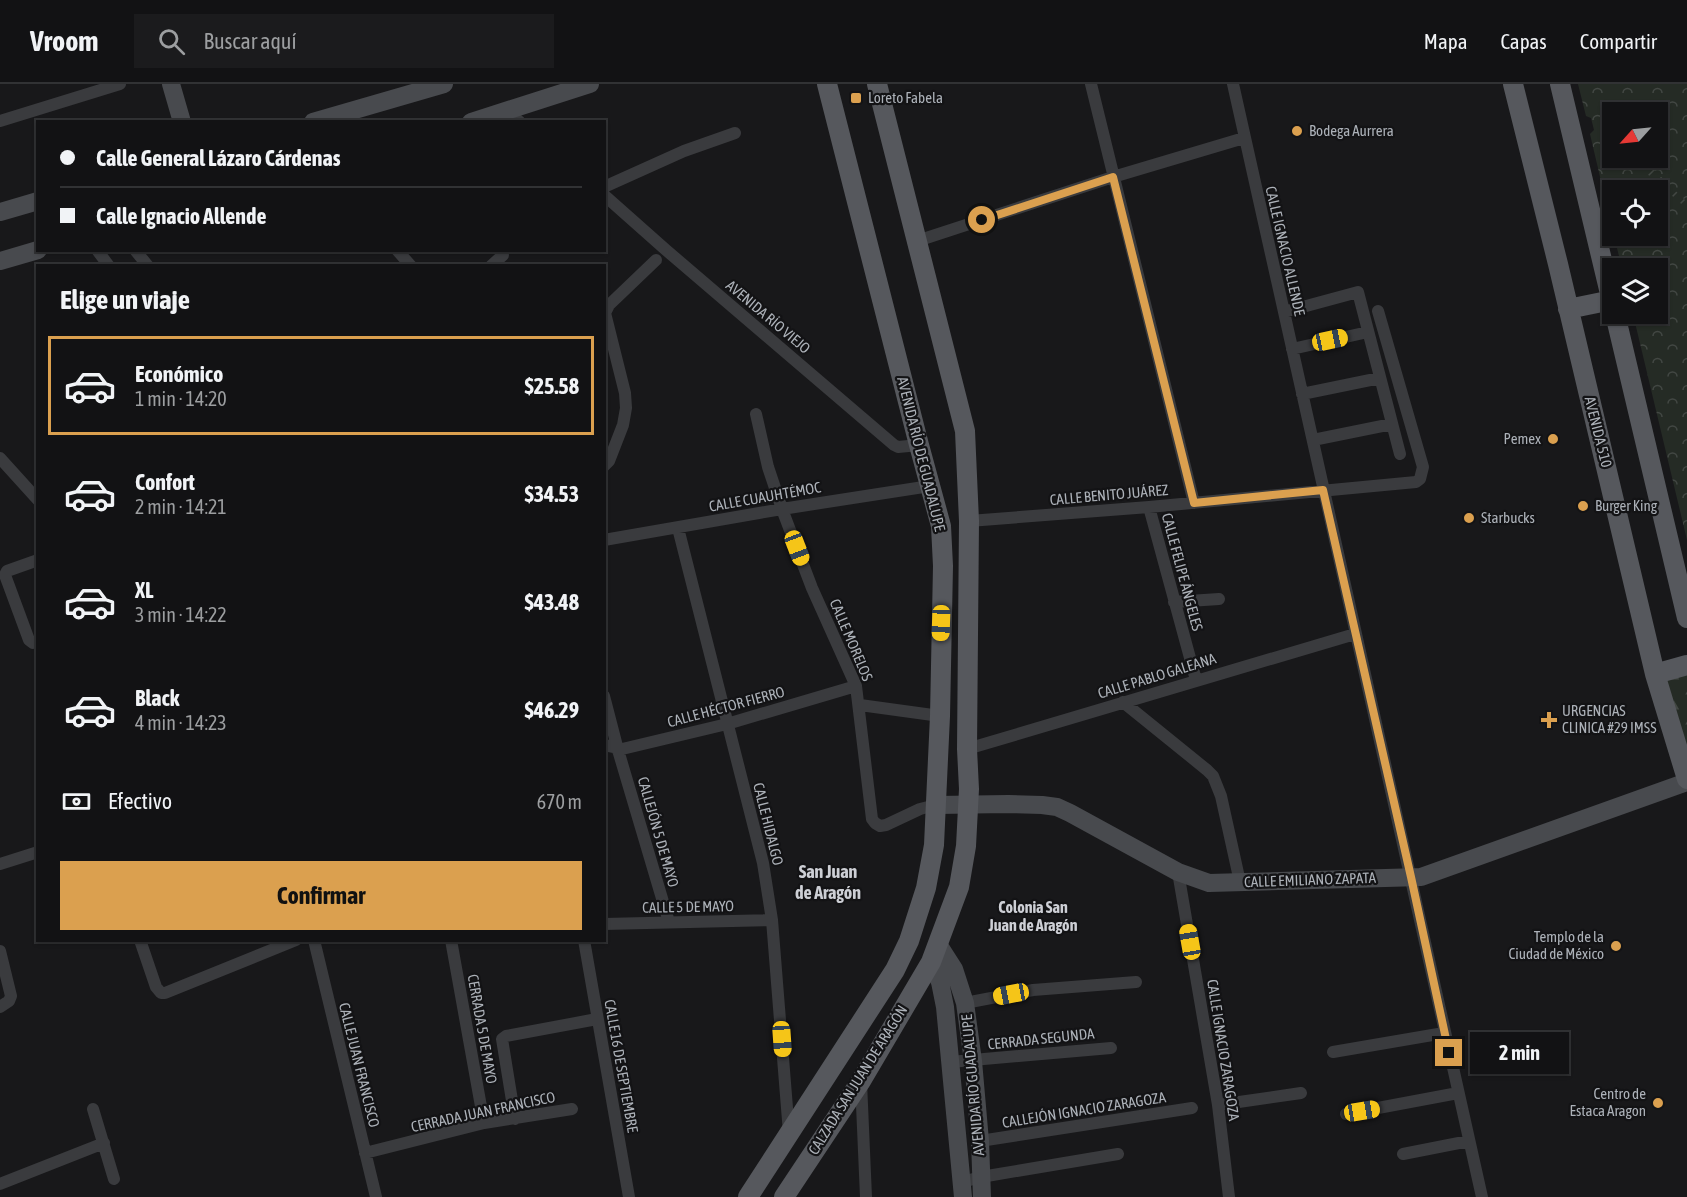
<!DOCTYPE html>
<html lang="es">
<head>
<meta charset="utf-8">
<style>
  body { margin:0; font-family:"Asap Condensed",sans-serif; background:#1b1b1d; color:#f1f3f6; height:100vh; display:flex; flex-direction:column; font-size:22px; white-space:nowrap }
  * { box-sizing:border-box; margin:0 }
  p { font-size:20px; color:#9c9ea0 }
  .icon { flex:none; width:33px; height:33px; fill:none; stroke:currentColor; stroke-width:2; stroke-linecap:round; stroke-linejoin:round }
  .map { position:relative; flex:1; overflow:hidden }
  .panel { position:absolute; left:36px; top:180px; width:570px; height:678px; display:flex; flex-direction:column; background:#121214; border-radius:0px; box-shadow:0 2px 4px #0004,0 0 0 2px #313234 }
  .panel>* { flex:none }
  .top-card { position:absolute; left:36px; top:36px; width:570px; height:132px; border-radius:0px; box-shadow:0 2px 4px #0004,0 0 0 2px #313234; display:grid; align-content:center; height:132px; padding:0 24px; background:#121214 }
  .needle { width:39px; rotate:243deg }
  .buttons { position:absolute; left:1602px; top:18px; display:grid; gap:12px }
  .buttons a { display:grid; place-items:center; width:66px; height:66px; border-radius:0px; background:#121214; box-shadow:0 2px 4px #0004,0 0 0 2px #313234; font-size:30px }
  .end { position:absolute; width:27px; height:27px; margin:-14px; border:8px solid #dba04f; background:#111; box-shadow:0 0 0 3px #111 }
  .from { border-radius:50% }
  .bubble { position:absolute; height:42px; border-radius:0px; background:#121214; box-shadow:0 2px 4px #0004,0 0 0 2px #313234; font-size:20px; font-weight:700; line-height:42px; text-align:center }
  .car { position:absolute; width:18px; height:36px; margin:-18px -9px; border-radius:8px; box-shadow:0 0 4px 2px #0007; background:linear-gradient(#f5c518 24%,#345 0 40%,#f5c518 0 76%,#345 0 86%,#f5c518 0) }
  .top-card b { display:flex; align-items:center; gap:21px; height:57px; font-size:22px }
  .top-card b+b { border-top:2px solid #313234 }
  .top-card i { width:15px; height:15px; background:#f1f3f6 }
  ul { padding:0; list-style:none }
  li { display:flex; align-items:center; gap:18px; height:99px; margin:0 12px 9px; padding:0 12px; border:3px solid transparent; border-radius:0px }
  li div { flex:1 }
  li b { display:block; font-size:22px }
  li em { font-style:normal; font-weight:700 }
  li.current { border-color:#dba04f }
  li>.icon { width:54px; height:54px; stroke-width:1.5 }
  h2 { padding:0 24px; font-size:27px; line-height:72px }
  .pay { display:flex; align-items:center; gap:15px; height:66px; padding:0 24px; font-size:22px }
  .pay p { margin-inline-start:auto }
  .action { display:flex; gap:12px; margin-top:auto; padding:12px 24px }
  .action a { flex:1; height:69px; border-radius:0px; background:#dba04f; color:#111; font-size:24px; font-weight:700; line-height:69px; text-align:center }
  header { display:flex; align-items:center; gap:36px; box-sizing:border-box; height:84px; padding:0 30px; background:#121214; border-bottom:2px solid #313234 }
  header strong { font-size:28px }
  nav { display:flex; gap:33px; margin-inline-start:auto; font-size:21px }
  .search { width:420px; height:54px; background:#1b1b1d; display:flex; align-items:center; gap:15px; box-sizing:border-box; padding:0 21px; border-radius:0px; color:#9c9ea0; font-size:22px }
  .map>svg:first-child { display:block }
  .forest { fill:url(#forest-firs) }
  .park { fill:url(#park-crowns); fill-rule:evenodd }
  .garden { fill:url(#garden-furrows) }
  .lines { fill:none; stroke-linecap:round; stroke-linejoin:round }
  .street { stroke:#3a3b3e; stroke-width:12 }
  .secondary { stroke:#484a4e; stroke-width:18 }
  .primary { stroke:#56585d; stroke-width:20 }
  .route { stroke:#dba04f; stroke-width:8 }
  .poi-dot { fill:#dba04f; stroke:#131315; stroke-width:2 }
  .labels { text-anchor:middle; stroke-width:4.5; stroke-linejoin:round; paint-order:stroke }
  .poi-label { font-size:15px; fill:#acb1b8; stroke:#131315; text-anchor:start }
  .street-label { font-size:15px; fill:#acb1b8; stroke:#131315 }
  .neighbourhood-label { font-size:16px; font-weight:bold; fill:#cdcfd5; stroke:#131315 }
  .quarter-label { font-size:18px; font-weight:bold; fill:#cdcfd5; stroke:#131315 }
</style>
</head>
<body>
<header>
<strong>Vroom</strong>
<div class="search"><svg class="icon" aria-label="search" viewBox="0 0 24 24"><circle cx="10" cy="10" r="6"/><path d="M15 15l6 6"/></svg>Buscar aquí</div>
<nav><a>Mapa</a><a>Capas</a><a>Compartir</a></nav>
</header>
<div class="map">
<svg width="1687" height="1113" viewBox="0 0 1687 1113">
  <defs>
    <pattern id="forest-firs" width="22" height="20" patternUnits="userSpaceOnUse" patternTransform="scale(1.5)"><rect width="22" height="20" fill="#252b25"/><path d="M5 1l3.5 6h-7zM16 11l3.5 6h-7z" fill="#424743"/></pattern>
    <pattern id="park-crowns" width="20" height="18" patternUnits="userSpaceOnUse" patternTransform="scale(1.5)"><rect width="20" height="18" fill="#252b25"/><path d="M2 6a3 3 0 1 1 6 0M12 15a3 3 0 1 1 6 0" fill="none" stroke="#424743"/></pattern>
    <pattern id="garden-furrows" width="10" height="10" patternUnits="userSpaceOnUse" patternTransform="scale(1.5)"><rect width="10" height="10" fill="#252b25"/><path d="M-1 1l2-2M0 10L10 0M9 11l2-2" fill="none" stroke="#424743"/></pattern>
  </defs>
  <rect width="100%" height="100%" fill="#18181a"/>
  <!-- forest -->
  <path class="forest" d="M1687,590V679L1663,603L1668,593Z"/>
  <!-- park -->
  <path class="park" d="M1578,0H1687V456L1633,230H1658V184H1622L1614,152H1658V106H1612V144L1590,50L1594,46L1591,34L1586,32ZM1612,28H1658V74H1612Z"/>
  <!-- garden -->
  <path class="garden" d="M1639,74H1644L1652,84L1687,118V125L1645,88L1642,84Z"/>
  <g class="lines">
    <!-- street -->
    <path class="street" d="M1091,0L1194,419
      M1233,0L1482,1113
      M507,27L520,38
      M0,37L120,0
      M604,103L684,67L735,49
      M604,111L666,166L894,361L898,363L919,361
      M917,157L1113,93L1244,54
      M97,166L109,182
      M135,166L148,182
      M397,166L411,182
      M491,182L503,171
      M1284,228L1358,208L1400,370
      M1292,265L1368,248
      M1302,310L1380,294
      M756,330L768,383L782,425L812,504L856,602L872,735L875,739L880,742L886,741L920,725L936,721
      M1313,356L1392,340
      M0,374L38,416
      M604,382L609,377L623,341L626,324L625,309L605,229L609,221L656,176
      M1149,423L1196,596
      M969,437L1149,423L1416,398L1420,395L1423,383L1378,227
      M678,444L763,779L772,836L789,1049
      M604,456L782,425L930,402
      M38,476L7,487L5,491L29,556L33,559L38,557
      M1174,518L1219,515
      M604,612L618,666L669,838
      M1123,618L1207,686L1213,692L1221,712L1240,798
      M860,621L940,632
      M604,661L614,663L618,666L727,640L856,602
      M967,665L1355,550
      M0,780L38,768
      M1178,788L1218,1021L1229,1113
      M604,840L772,836
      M140,856L156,903L161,909H165L296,856
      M314,856L376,1113
      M451,856L484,1039
      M584,856L629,1113
      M0,867L11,912L9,917L0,923
      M965,919L1033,906L1136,898
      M1333,968L1444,949
      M950,978L1111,964
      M861,998L866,1113
      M1218,1021L1301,1009
      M93,1025L114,1095
      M1346,1030L1458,1009
      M515,1035L502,955L506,952L597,935
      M980,1057L1192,1024
      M365,1069L484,1039L572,1025
      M1403,1070L1469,1057
      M962,1098L981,1093L1118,1070
      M0,1100L104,1059"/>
    <!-- secondary -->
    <path class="secondary" d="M171,0L182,38
      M313,38L444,0
      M471,38L590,0
      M0,128L38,117
      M0,177L38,166
      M936,721L1009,720L1042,721L1057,723L1070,729L1178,788L1209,799L1421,793L1687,698
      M938,860L954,885L965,919L973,977L980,1057L982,1113
      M931,878L940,898L945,923L963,1113"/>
    <!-- primary -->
    <path class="primary" d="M1513,0L1558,180L1655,590L1687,695
      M1560,0L1612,218
      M1568,225L1612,216
      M1615,230L1687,534
      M1655,590L1687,581
      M748,1113L895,886L909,857L926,804L934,761L940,632L943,482L941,442L919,361L827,0
      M784,1113L861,997L931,878L959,803L966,762L969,705L967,665L969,437L965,347L877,0"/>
  </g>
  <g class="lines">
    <!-- route -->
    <path class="route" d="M982,136L1113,93L1194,419L1323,406L1411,793L1449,969"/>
  </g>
  <!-- markers -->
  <g class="poi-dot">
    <rect x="850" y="8" width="12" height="12" rx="3"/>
    <circle cx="1297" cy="47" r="6"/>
    <circle cx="1553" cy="355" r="6"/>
    <circle cx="1583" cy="422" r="6"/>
    <circle cx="1469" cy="434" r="6"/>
    <path d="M1546 627h6v6h6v6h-6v6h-6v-6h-6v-6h6z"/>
    <circle cx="1616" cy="862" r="6"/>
    <circle cx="1658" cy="1019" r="6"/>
  </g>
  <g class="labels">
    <!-- poi labels -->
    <g class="poi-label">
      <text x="868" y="19">Loreto Fabela</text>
      <text x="1309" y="52">Bodega Aurrera</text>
      <text x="1541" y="360" text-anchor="end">Pemex</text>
      <text x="1595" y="427">Burger King</text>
      <text x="1481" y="439">Starbucks</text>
      <text x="1562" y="632">URGENCIAS<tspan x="1562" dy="17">CLINICA #29 IMSS</tspan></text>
      <text x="1604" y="858" text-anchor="end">Templo de la<tspan x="1604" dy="17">Ciudad de México</tspan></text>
      <text x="1646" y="1015" text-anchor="end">Centro de<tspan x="1646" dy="17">Estaca Aragon</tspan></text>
    </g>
    <!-- street labels -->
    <g class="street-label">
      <text transform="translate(1285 167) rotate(77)" y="5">CALLE IGNACIO ALLENDE</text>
      <text transform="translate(768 233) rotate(40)" y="5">AVENIDA RÍO VIEJO</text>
      <text transform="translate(1598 348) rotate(76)" y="5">AVENIDA 510</text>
      <text transform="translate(921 370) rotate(76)" y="5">AVENIDA RÍO DE GUADALUPE</text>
      <text transform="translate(1109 411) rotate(-5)" y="5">CALLE BENITO JUÁREZ</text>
      <text transform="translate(765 413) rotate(-10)" y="5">CALLE CUAUHTÉMOC</text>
      <text transform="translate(1182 488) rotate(75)" y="5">CALLE FELIPE ÁNGELES</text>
      <text transform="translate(851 556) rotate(67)" y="5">CALLE MORELOS</text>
      <text transform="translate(1157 592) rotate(-17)" y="5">CALLE PABLO GALEANA</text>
      <text transform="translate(726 623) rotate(-15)" y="5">CALLE HÉCTOR FIERRO</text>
      <text transform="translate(768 740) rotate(76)" y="5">CALLE HIDALGO</text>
      <text transform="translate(658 748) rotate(74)" y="5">CALLEJÓN 5 DE MAYO</text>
      <text transform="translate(1310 796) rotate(-2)" y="5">CALLE EMILIANO ZAPATA</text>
      <text transform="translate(688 823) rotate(-1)" y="5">CALLE 5 DE MAYO</text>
      <text transform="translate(482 945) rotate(80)" y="5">CERRADA 5 DE MAYO</text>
      <text transform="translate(1041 955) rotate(-6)" y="5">CERRADA SEGUNDA</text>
      <text transform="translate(1223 966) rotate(81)" y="5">CALLE IGNACIO ZARAGOZA</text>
      <text transform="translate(359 981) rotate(76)" y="5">CALLE JUAN FRANCISCO</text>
      <text transform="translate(621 982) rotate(80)" y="5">CALLE 16 DE SEPTIEMBRE</text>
      <text transform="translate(858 996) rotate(-58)" y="5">CALZADA SAN JUAN DE ARAGÓN</text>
      <text transform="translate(973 1001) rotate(-95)" y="5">AVENIDA RÍO GUADALUPE</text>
      <text transform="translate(1084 1026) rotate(-9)" y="5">CALLEJÓN IGNACIO ZARAGOZA</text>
      <text transform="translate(483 1028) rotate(-12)" y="5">CERRADA JUAN FRANCISCO</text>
    </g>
    <!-- neighbourhood labels -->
    <g class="neighbourhood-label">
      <text x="1033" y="829">Colonia San<tspan x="1033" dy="18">Juan de Aragón</tspan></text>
    </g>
    <!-- quarter labels -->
    <g class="quarter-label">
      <text x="828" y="794">San Juan<tspan x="828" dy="21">de Aragón</tspan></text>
    </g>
  </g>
</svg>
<div class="buttons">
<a><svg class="needle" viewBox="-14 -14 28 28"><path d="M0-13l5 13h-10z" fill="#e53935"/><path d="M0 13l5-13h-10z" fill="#9c9ea0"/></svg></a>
<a><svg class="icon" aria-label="locate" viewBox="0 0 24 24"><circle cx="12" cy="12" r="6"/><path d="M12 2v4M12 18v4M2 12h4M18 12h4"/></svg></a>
<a><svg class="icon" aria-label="layers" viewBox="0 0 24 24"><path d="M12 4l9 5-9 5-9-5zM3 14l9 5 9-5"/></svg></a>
</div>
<i class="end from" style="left:982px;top:136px"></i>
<i class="end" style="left:1449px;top:969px"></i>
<div class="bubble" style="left:1470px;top:948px;width:99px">2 min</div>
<i class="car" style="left:1330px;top:256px;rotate:78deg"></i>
<i class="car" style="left:797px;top:464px;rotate:159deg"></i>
<i class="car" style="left:941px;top:539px;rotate:182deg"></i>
<i class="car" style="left:1190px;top:858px;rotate:350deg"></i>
<i class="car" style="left:1011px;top:910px;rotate:259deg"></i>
<i class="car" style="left:782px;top:955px;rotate:176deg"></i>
<i class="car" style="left:1362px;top:1027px;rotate:81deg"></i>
<div class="top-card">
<b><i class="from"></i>Calle General Lázaro Cárdenas</b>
<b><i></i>Calle Ignacio Allende</b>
</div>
<section class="panel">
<h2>Elige un viaje</h2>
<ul>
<li class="current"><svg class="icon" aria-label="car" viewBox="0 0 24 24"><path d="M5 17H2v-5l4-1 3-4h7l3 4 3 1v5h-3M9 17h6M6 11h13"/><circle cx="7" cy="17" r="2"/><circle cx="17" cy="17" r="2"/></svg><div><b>Económico</b><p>1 min · 14:20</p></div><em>$25.58</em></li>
<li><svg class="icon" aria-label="car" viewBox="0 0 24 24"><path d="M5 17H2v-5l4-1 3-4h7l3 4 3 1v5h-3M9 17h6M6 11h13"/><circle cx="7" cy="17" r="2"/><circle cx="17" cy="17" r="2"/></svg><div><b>Confort</b><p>2 min · 14:21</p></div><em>$34.53</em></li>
<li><svg class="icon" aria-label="car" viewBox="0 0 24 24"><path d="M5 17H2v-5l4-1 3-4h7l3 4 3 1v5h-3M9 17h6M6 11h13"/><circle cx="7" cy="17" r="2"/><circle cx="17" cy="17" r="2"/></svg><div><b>XL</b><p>3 min · 14:22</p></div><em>$43.48</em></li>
<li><svg class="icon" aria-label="car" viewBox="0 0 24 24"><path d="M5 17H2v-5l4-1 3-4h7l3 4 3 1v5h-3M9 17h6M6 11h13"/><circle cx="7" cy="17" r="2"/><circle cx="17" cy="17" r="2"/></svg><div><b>Black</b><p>4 min · 14:23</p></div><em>$46.29</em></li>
</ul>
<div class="pay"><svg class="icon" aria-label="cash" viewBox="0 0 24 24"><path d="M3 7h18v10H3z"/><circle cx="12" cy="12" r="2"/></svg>Efectivo<p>670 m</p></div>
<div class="action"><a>Confirmar</a></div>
</section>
</div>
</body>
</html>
